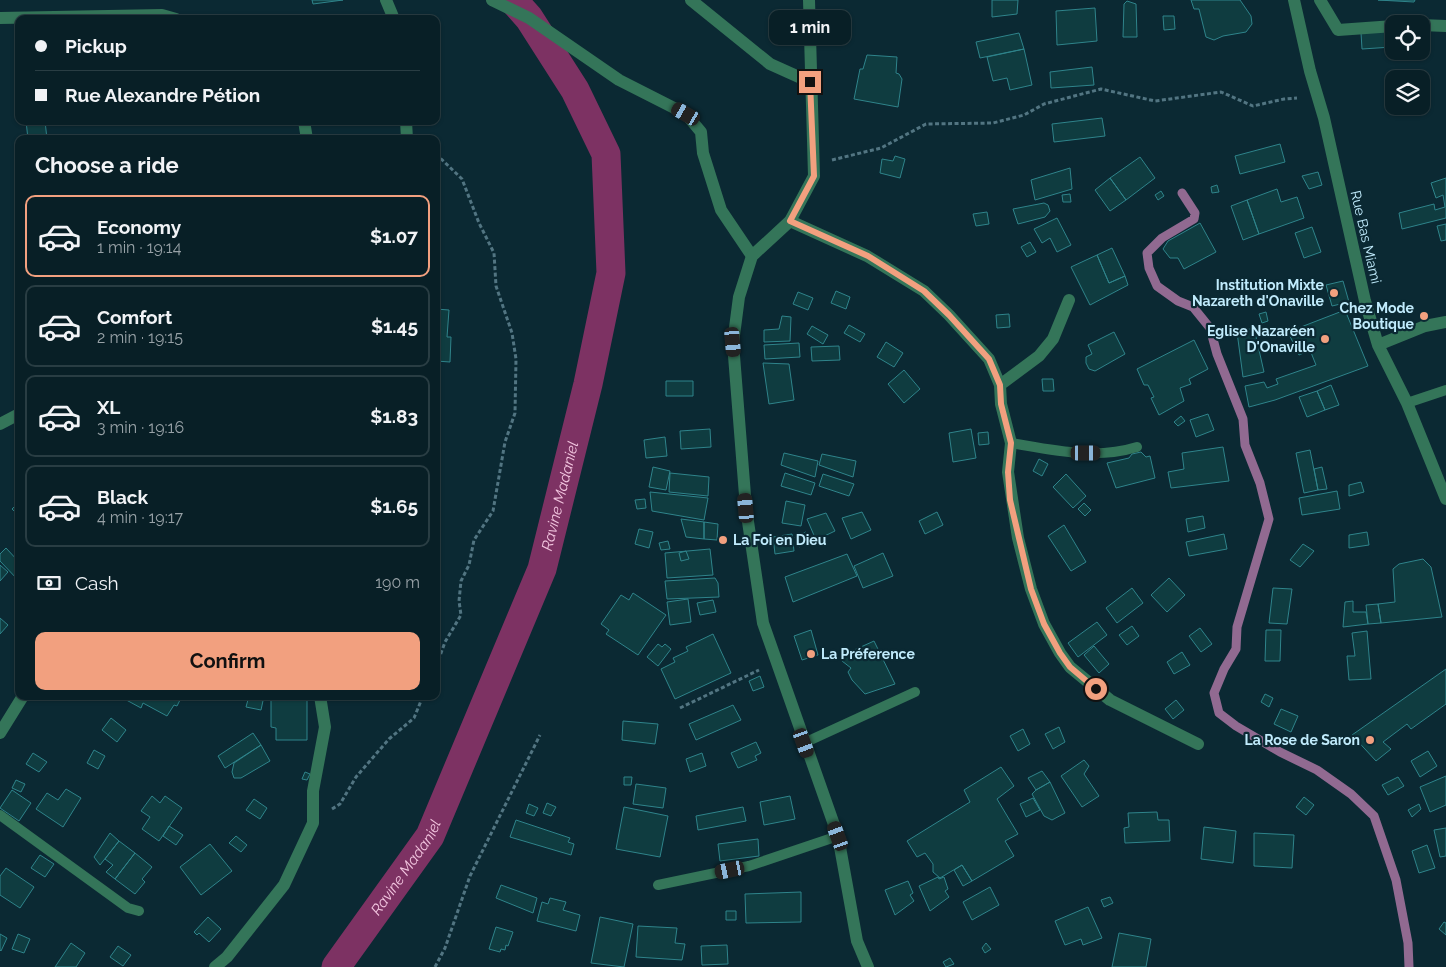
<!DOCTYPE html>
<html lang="en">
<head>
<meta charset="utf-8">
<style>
  body { margin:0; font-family:Raleway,sans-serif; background:#162c32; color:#f1f3f6; height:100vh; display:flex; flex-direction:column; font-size:19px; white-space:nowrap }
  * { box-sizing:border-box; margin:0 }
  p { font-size:16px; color:#98a2a7 }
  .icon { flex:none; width:28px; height:28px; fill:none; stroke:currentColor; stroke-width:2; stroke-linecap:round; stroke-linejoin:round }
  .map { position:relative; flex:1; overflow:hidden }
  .sheet { position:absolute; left:15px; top:135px; width:425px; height:565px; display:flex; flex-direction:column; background:#081f26; border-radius:10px; box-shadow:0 1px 4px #0004,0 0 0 1px #293d43 }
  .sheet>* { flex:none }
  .top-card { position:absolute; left:15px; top:15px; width:425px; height:110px; border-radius:10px; box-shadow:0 1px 4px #0004,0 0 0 1px #293d43; display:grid; align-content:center; height:110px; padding:0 20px; background:#081f26 }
  .buttons { position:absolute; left:1385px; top:15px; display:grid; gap:10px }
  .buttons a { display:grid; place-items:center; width:45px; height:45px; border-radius:10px; background:#081f26; box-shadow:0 1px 4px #0004,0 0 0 1px #293d43; font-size:25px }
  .end { position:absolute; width:22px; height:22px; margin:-11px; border:6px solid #f2a07f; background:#111; box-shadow:0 0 0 2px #111 }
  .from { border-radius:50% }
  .bubble { position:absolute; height:35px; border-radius:10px; background:#081f26; box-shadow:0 1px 4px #0004,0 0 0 1px #293d43; font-size:16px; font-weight:700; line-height:35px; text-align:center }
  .car { position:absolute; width:15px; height:30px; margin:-15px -8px; border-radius:6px; box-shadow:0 0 4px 1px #0007; background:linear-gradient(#222 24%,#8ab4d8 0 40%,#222 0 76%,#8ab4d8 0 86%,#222 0) }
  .top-card b { display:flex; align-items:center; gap:18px; height:48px; font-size:19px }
  .top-card b+b { border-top:1px solid #293d43 }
  .top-card i { width:12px; height:12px; background:#f1f3f6 }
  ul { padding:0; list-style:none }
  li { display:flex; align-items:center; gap:15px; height:82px; margin:0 10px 8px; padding:0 10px; border:2px solid #293d43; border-radius:10px }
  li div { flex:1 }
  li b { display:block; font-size:19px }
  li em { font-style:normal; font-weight:700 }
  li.current { border-color:#f2a07f }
  li>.icon { width:45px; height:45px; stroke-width:1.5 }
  h2 { padding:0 20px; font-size:22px; line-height:60px }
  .pay { display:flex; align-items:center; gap:12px; height:55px; padding:0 20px; font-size:19px }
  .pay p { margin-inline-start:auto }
  .button { display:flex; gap:10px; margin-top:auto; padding:10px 20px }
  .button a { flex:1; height:58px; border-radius:10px; background:#f2a07f; color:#111; font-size:20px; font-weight:700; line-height:58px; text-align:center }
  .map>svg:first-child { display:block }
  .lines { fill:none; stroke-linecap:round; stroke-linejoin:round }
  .stream { stroke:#916a91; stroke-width:9 }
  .canal { stroke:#7d3263; stroke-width:29 }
  .building { fill:#0f3c40; stroke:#2f848b }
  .path { stroke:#527582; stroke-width:3; stroke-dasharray:4 2.5; stroke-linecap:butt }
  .service { stroke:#347559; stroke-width:10 }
  .minor { stroke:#347559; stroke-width:12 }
  .tertiary { stroke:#347559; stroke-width:12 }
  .route { stroke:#f2a07f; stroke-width:6 }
  .poi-dot { fill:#f2a07f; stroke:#0b2933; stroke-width:2 }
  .labels { text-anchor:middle; stroke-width:4.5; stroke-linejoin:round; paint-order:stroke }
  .street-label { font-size:14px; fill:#c0ebfc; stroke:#0b2933 }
  .poi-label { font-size:14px; font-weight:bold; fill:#c0ebfc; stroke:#0b2933; text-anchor:end }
  .water-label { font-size:15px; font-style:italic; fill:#f3c6e0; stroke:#0b2933 }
</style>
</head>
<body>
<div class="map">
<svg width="1446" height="967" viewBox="0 0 1446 967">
  <rect width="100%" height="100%" fill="#0b2933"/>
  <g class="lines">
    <!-- stream -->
    <path class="stream" d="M1182,193L1195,213L1194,219L1162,238L1147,253L1149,268L1157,286L1178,301L1193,307L1210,328L1217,354L1243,419L1245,445L1260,483L1269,519L1237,627L1236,649L1224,669L1214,693L1219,713L1236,726L1280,752L1317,770L1351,794L1374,816L1396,880L1408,943L1409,967"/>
    <!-- canal -->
    <path class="canal" id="s1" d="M336,967L430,836L542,569L588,384L611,273L606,154L575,90L529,18L513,0"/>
  </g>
  <!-- building -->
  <path class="building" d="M312,0H343L313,4Z
    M992,0H1018L1017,14L992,17Z
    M1191,0H1240L1251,16L1252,24L1246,32L1223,36L1214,40L1206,37L1199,9H1194Z
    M1378,0H1415L1414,2Z
    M1127,1L1136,4L1137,37H1123L1124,4Z
    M1095,8L1097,41L1057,45L1056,11Z
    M1163,16H1174L1175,29L1164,30Z
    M1391,30L1392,47L1362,49L1361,33Z
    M1019,33L1024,49L980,58L976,42Z
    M1024,49L1032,85L1010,90L1007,78L993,81L987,57Z
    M867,55L897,57L896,73L899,74L902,79L898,107L854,99L860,69H863Z
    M1092,67L1094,85L1051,88L1050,72Z
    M1102,118L1105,136L1054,142L1052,124Z
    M26,121H45L47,139H28Z
    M1280,144L1285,162L1240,174L1235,156Z
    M895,156L905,159L900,178L880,173L882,159L893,161Z
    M1140,157L1155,178L1126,200L1110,178Z
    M1070,168L1072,189L1035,200L1031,180Z
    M1318,172L1322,185L1309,189L1302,176Z
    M1110,178L1126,200L1110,211L1095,190Z
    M1446,178V218L1402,229L1399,213L1434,204L1435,210L1445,207L1443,195L1436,198L1431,183Z
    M1217,185L1219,192L1212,193L1211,187Z
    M1277,189L1281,202L1297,197L1304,218L1259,234L1247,200Z
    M1161,191L1164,196L1158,200L1155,195Z
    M1070,194L1071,202H1063L1062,195Z
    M1247,200L1259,234L1243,240L1231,206Z
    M1044,203L1048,205L1050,211L1045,217L1018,224L1013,209Z
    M987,212L989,224L976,226L973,214Z
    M1057,218L1071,245L1057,252L1050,238L1042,243L1034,229Z
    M1200,223L1216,252L1184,269L1178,258H1170L1163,249L1168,241Z
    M1446,224V240L1441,241L1437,226Z
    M1312,227L1321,252L1304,258L1295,233Z
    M1030,242L1036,252L1027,257L1021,247Z
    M1112,248L1125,276L1109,283L1097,255Z
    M1097,255L1109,283L1125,276L1128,285L1090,305L1071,267Z
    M1343,281L1349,302L1332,306L1326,285Z
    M836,291L850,297L846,309L831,303Z
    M798,292L813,298L808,310L793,304Z
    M436,309L449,310L447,337H451L450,362L436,361Z
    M1345,310L1368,366L1275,400L1249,407L1245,386L1264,382L1267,388L1278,384L1276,379L1316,365L1310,350L1299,355L1288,332Z
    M1266,312L1268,321L1262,323L1259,314Z
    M1009,314L1010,327L997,328L996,315Z
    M782,316L791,317L790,341L764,342V330L779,329Z
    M849,325L865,334L860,342L844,333Z
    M812,326L828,335L823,344L807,334Z
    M1254,328L1264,372L1243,377L1237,332Z
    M1114,332L1125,354L1095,371L1089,369L1086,363V357L1092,354L1088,345Z
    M1194,340L1208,369L1189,379L1191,384L1180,388L1184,401L1159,415L1151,398L1154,397L1148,385H1144L1137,369Z
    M886,342L903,353L894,367L877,357Z
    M799,343L800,357L765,359L764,345Z
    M839,346L840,360L812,361L811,347Z
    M763,363L789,364L794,400L769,404Z
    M904,370L920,389L904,403L888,384Z
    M1042,379H1053L1054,391H1043Z
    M666,381H693V396H666Z
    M1331,385L1339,405L1325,410L1317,391Z
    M1317,391L1325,410L1307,417L1299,397Z
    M1208,414L1214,430L1196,437L1190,420Z
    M1181,416L1185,421L1178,426L1174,422Z
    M710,429L711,447L681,449L680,431Z
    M971,429L976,458L953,462L949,433Z
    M988,432L989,444L979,445L978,433Z
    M665,437L667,456L646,458L644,440Z
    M1223,447L1229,481L1171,488L1168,472L1184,469L1182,453Z
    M1310,450L1318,490L1304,493L1296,453Z
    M1141,452L1146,457L1150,456L1155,478L1116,488L1107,463L1129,458L1132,454Z
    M784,453L818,461L815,477L781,465Z
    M822,454L856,461L853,477L819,465Z
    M1039,459L1048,464L1042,476L1033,471Z
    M653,467L670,471L666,490L649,487Z
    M1322,467L1327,489L1318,490L1314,469Z
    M670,473L709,477L708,496L669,492Z
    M785,473L815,483L811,495L781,486Z
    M823,474L854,484L849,496L819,486Z
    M1066,474L1086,496L1073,508L1053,487Z
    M1361,482L1364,492L1349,496V485Z
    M1337,491L1340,509L1302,515L1299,498Z
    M650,492L708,498L704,520L652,511Z
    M645,499L646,508L637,509L635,500Z
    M786,501L805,505L801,526L782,523Z
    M19,502V516L12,509Z
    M1084,503L1091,510L1085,516L1078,509Z
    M862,512L871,530L851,539L842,518Z
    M937,512L943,525L925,534L919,521Z
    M826,513L835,531L816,540L807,519Z
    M1203,516L1205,528L1188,532L1186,519Z
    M681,519L704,522V539L686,537Z
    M704,522L718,524L717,540L704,539Z
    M1064,525L1086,562L1071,571L1048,536Z
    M639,529L653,532L649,548L635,544Z
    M806,532L810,542L799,547L795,537Z
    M1367,532L1369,545L1349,548V535Z
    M792,534L794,551L775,554L773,537Z
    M1224,534L1227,549L1189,556L1186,542Z
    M668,541L670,549L661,550L659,543Z
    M1303,544L1314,551L1300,567L1290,560Z
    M6,548L19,562V581L0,561V554Z
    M710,549L713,575L667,578L665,553Z
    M686,551L689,559L681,561L679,553Z
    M883,553L893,576L863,588L854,566Z
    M847,554L857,576L793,602L785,577Z
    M1423,559L1431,567L1442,617L1381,623L1378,604L1395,602L1393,569L1399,564Z
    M0,565L8,572L0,581Z
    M715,578L718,583L719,597L667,599L665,581Z
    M1169,578L1185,595L1167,612L1151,595Z
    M1132,588L1143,603L1117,623L1106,608Z
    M1273,588L1292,589L1287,624L1269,623Z
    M633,593L666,615L638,655L606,634L609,630L601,624L621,595L629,600Z
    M688,599L691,622L670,625L667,602Z
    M713,600L716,612L700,615L697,603Z
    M1353,601V612H1366L1368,624L1343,627L1345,602Z
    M1378,604L1381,623L1368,624L1366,605Z
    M0,618L8,625L0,634Z
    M1097,622L1107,635L1078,657L1068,643Z
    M1132,626L1139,636L1127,645L1119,635Z
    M1200,628L1212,644L1201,652L1189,636Z
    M811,630L818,655L802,660L794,636Z
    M1266,630H1281L1280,661H1265Z
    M1367,631L1371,679L1349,680L1347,656H1355L1352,633Z
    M713,634L731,673L675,699L661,669L675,662L673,658L688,651L686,647Z
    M874,641L895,684L865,694L852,680L848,672L851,668L842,661L841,656Z
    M658,644L662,647L665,644L671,649L658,666L647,657Z
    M1094,646L1109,664L1099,673L1084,655Z
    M1182,652L1190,665L1174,674L1167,662Z
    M1446,669V704L1411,729L1407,724L1383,742L1391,749L1376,761L1352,735Z
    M760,676L764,687L753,691L749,681Z
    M1265,694L1273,698L1269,707L1261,702Z
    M119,696H182L177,706L174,705L167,716L143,703L141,708Z
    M249,696H264L261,710L246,707Z
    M271,696H307V740H276V728L271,727Z
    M1176,700L1184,710L1173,719L1165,709Z
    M733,705L741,720L696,740L689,724Z
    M1281,709L1298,716L1291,732L1274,724Z
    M111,718L126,730L117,742L102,730Z
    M623,721L658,724L655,744L622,740Z
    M1059,727L1065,742L1053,749L1045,734Z
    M1023,729L1030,744L1018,751L1010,736Z
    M253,733L261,745L225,768L218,756Z
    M756,742L761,753L755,756L757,760L738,768L731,753Z
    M261,745L270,761L241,778H234L232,772L234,763Z
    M94,750L105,756L98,769L87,763Z
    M1428,751L1437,766L1420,777L1411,761Z
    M33,753L47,762L39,772L26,764Z
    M702,753L706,766L690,772L686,759Z
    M1084,760L1089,766L1084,774L1099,796L1082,807L1061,776Z
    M1001,767L1014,786L997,799L1018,834L1005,841L1014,856L972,881L962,865L940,878L933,872V864L925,853L917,857L907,841L970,802L964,790Z
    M1042,771L1050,782L1036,790L1028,778Z
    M305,772L310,774L307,780L302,779Z
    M1446,776V805L1430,812L1420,787Z
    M624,777H632L631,785H624Z
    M1398,777L1404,786L1388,795L1382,785Z
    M16,780L25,784L21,792L12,788Z
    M1050,782L1065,813L1052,820L1044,816L1032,794L1036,790Z
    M636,784L666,788L663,808L633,804Z
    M66,789L81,798L63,827L36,809L47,793L58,800Z
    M12,790L31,803L19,821L0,808Z
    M152,796L160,803L165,796L182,808L159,841L142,829L150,817L141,811Z
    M790,796L795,819L764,825L760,802Z
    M1304,797L1314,805L1306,815L1296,807Z
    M1033,798L1040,810L1026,817L1020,804Z
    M254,799L267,808L260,819L246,810Z
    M547,803L556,807L551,816L543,813Z
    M529,804L538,808L534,816L526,813Z
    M1419,804L1421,809L1412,817L1408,810Z
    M624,807L668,816L660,857L616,849Z
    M743,807L746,821L698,830L696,816Z
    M1157,812L1158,820H1169L1170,841L1125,843L1124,828L1129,827L1128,813Z
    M516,820L570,838L568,842L574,844L571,855L510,837Z
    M169,826L183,835L176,845L163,836Z
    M1204,827L1236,831L1233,863L1201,859Z
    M1446,828V856L1440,857L1434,830Z
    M110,833L119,841L100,865L94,857Z
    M1254,833L1294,835L1292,868L1254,866Z
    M236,836L247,845L241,852L229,843Z
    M758,839L759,856L720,861L718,844Z
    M119,841L135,853L115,879L106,872L113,865L105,859Z
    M210,844L232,871L201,895L180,867Z
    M1427,845L1435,868L1419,873L1412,851Z
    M135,853L152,867L142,879L145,882L135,894L115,879Z
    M40,855L54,864L45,877L31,868Z
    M962,865L972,881L963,886L954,870Z
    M6,868L34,887L20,908L0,895V876Z
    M938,877L939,879L944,877L948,889L945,891L949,897L930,911L919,886Z
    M908,881L913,893L910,895L914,901L895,915L885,890Z
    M501,885L537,898L533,913L496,898Z
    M990,887L999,905L972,920L963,902Z
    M801,892V922L746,923L745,894Z
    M1110,897L1113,903L1104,907L1101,900Z
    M550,898L566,902L563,910L580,915L576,931L537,921L542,902L548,904Z
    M1088,907L1102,938L1083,945L1081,939L1065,945L1055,921Z
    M726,911H736V920H726Z
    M208,917L221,929L209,942L199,933L197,935L194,932Z
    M600,917L633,924L624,967L591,963Z
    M1444,922L1446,923V935L1439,929Z
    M638,926L677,928L675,943L685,944L682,960L636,957Z
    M496,927L513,932L508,946L506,945L505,950L501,949L500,952L489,949Z
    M1119,933L1151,939L1146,967H1112Z
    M0,934L7,938L1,951L0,950Z
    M18,934L30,939L24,953L12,949Z
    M71,943L85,953L76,967H55Z
    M986,943L991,949L985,953L982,948Z
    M727,945L728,964L702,965L701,946Z
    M118,946L131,955L123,966L110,957Z
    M950,958L954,964L946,967L943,962Z"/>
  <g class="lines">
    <!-- path -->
    <path class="path" d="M436,154L462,179L479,223L494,253L496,286L512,333L516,359L515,413L505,442L493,511L474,540L469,565L461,581L459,601L461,615L445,642L436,667
      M832,160L881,148L926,124L993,123L1024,115L1044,104L1101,89L1155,101L1221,92L1253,106L1284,99L1297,98
      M680,708L759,670
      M332,809L340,804L356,777L389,739L414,718L423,696
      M435,967L445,948L470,876L540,735"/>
    <!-- service -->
    <path class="service" d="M1407,403L1446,390
      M1011,443C1053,450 1095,460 1137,447
      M804,743L915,692
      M0,815L128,908L139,911
      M658,885L749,866L838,836"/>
    <!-- minor -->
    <path class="minor" d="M386,0L394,19
      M492,0L529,18L619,80L686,114L701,132L703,153L721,210L752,256
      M691,0L770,64L810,82
      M1294,0L1310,71L1324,118L1365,301L1378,345L1407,403L1446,499
      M1320,0L1338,30L1394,26
      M0,18L162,15L176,19
      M1421,25L1446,26
      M304,121L307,139
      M406,121L407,139
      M790,221L867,256L924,291L949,315L989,359L1000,385L1001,404L1011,443L1008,472L1018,538L1031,589L1044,624L1060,653L1070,667L1110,700L1198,744
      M1378,345L1425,326L1446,322
      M1000,385L1039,356L1053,339L1069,300
      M0,424L19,414
      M215,967L227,957L284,885L313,823V791L325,727L320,696"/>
    <!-- tertiary -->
    <path class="tertiary" d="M809,0L814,176L790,221L752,256L739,297L733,343L746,508L763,623L838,836L857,941L868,967
      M0,733L23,696"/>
  </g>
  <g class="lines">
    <!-- route -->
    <path class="route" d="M810,82L814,176L790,221L868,256L924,291L949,315L989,359L1000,385L1001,404L1011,443L1008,472L1010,500L1031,589L1044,624L1060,653L1070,667L1096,689"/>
  </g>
  <!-- markers -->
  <g class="poi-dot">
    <circle cx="1334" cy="293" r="5"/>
    <circle cx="1424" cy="316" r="5"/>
    <circle cx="1325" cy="339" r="5"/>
    <circle cx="723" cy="540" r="5"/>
    <circle cx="811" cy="654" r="5"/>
    <circle cx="1370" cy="740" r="5"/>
  </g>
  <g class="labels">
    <!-- street labels -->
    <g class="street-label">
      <text transform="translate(1366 237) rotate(77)" y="5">Rue Bas Miami</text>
    </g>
    <!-- poi labels -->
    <g class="poi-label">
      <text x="1324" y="290">Institution Mixte<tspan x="1324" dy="16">Nazareth d'Onaville</tspan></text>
      <text x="1414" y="313">Chez Mode<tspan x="1414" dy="16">Boutique</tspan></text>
      <text x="1315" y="336">Eglise Nazaréen<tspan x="1315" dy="16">D'Onaville</tspan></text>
      <text x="733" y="545" text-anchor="start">La Foi en Dieu</text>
      <text x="821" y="659" text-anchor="start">La Préference</text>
      <text x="1360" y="745">La Rose de Saron</text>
    </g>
    <!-- water labels -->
    <g class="water-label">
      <text dy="5" stroke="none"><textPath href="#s1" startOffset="526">Ravine Madaniel</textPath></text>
      <text dy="5" stroke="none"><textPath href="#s1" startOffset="122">Ravine Madaniel</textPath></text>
    </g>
  </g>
</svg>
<div class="buttons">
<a><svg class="icon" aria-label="locate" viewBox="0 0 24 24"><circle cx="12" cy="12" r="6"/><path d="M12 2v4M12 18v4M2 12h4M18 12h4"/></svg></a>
<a><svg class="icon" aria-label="layers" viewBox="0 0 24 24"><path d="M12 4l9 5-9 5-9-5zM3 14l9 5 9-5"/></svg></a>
</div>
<i class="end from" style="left:1096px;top:689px"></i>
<i class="end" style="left:810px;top:82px"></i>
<div class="bubble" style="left:769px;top:10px;width:82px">1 min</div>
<i class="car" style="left:686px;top:114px;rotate:300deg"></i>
<i class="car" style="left:733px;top:342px;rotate:175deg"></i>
<i class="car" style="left:1086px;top:453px;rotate:90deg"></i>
<i class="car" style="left:746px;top:508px;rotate:355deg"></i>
<i class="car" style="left:804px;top:743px;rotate:160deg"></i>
<i class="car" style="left:838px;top:836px;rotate:340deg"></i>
<i class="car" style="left:730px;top:870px;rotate:258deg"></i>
<div class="top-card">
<b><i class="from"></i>Pickup</b>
<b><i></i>Rue Alexandre Pétion</b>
</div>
<section class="sheet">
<h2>Choose a ride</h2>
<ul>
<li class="current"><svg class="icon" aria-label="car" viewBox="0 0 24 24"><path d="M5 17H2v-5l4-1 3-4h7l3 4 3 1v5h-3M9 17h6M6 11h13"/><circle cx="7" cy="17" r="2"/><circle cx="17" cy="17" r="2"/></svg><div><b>Economy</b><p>1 min · 19:14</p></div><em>$1.07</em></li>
<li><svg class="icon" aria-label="car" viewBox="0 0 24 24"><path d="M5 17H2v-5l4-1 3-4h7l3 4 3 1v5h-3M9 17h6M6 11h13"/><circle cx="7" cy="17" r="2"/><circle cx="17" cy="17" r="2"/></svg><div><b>Comfort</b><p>2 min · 19:15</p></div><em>$1.45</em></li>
<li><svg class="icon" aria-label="car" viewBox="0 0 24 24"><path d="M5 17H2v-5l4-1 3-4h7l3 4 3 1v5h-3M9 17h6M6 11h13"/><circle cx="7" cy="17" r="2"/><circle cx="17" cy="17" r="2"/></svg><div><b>XL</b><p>3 min · 19:16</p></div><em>$1.83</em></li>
<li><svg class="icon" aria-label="car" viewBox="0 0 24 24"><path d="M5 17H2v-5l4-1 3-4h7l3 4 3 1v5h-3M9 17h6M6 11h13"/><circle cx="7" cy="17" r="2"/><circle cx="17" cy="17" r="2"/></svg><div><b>Black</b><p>4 min · 19:17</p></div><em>$1.65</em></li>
</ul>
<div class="pay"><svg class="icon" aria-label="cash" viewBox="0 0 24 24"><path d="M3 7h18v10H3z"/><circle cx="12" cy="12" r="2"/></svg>Cash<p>190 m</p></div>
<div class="button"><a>Confirm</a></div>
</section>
</div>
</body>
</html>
